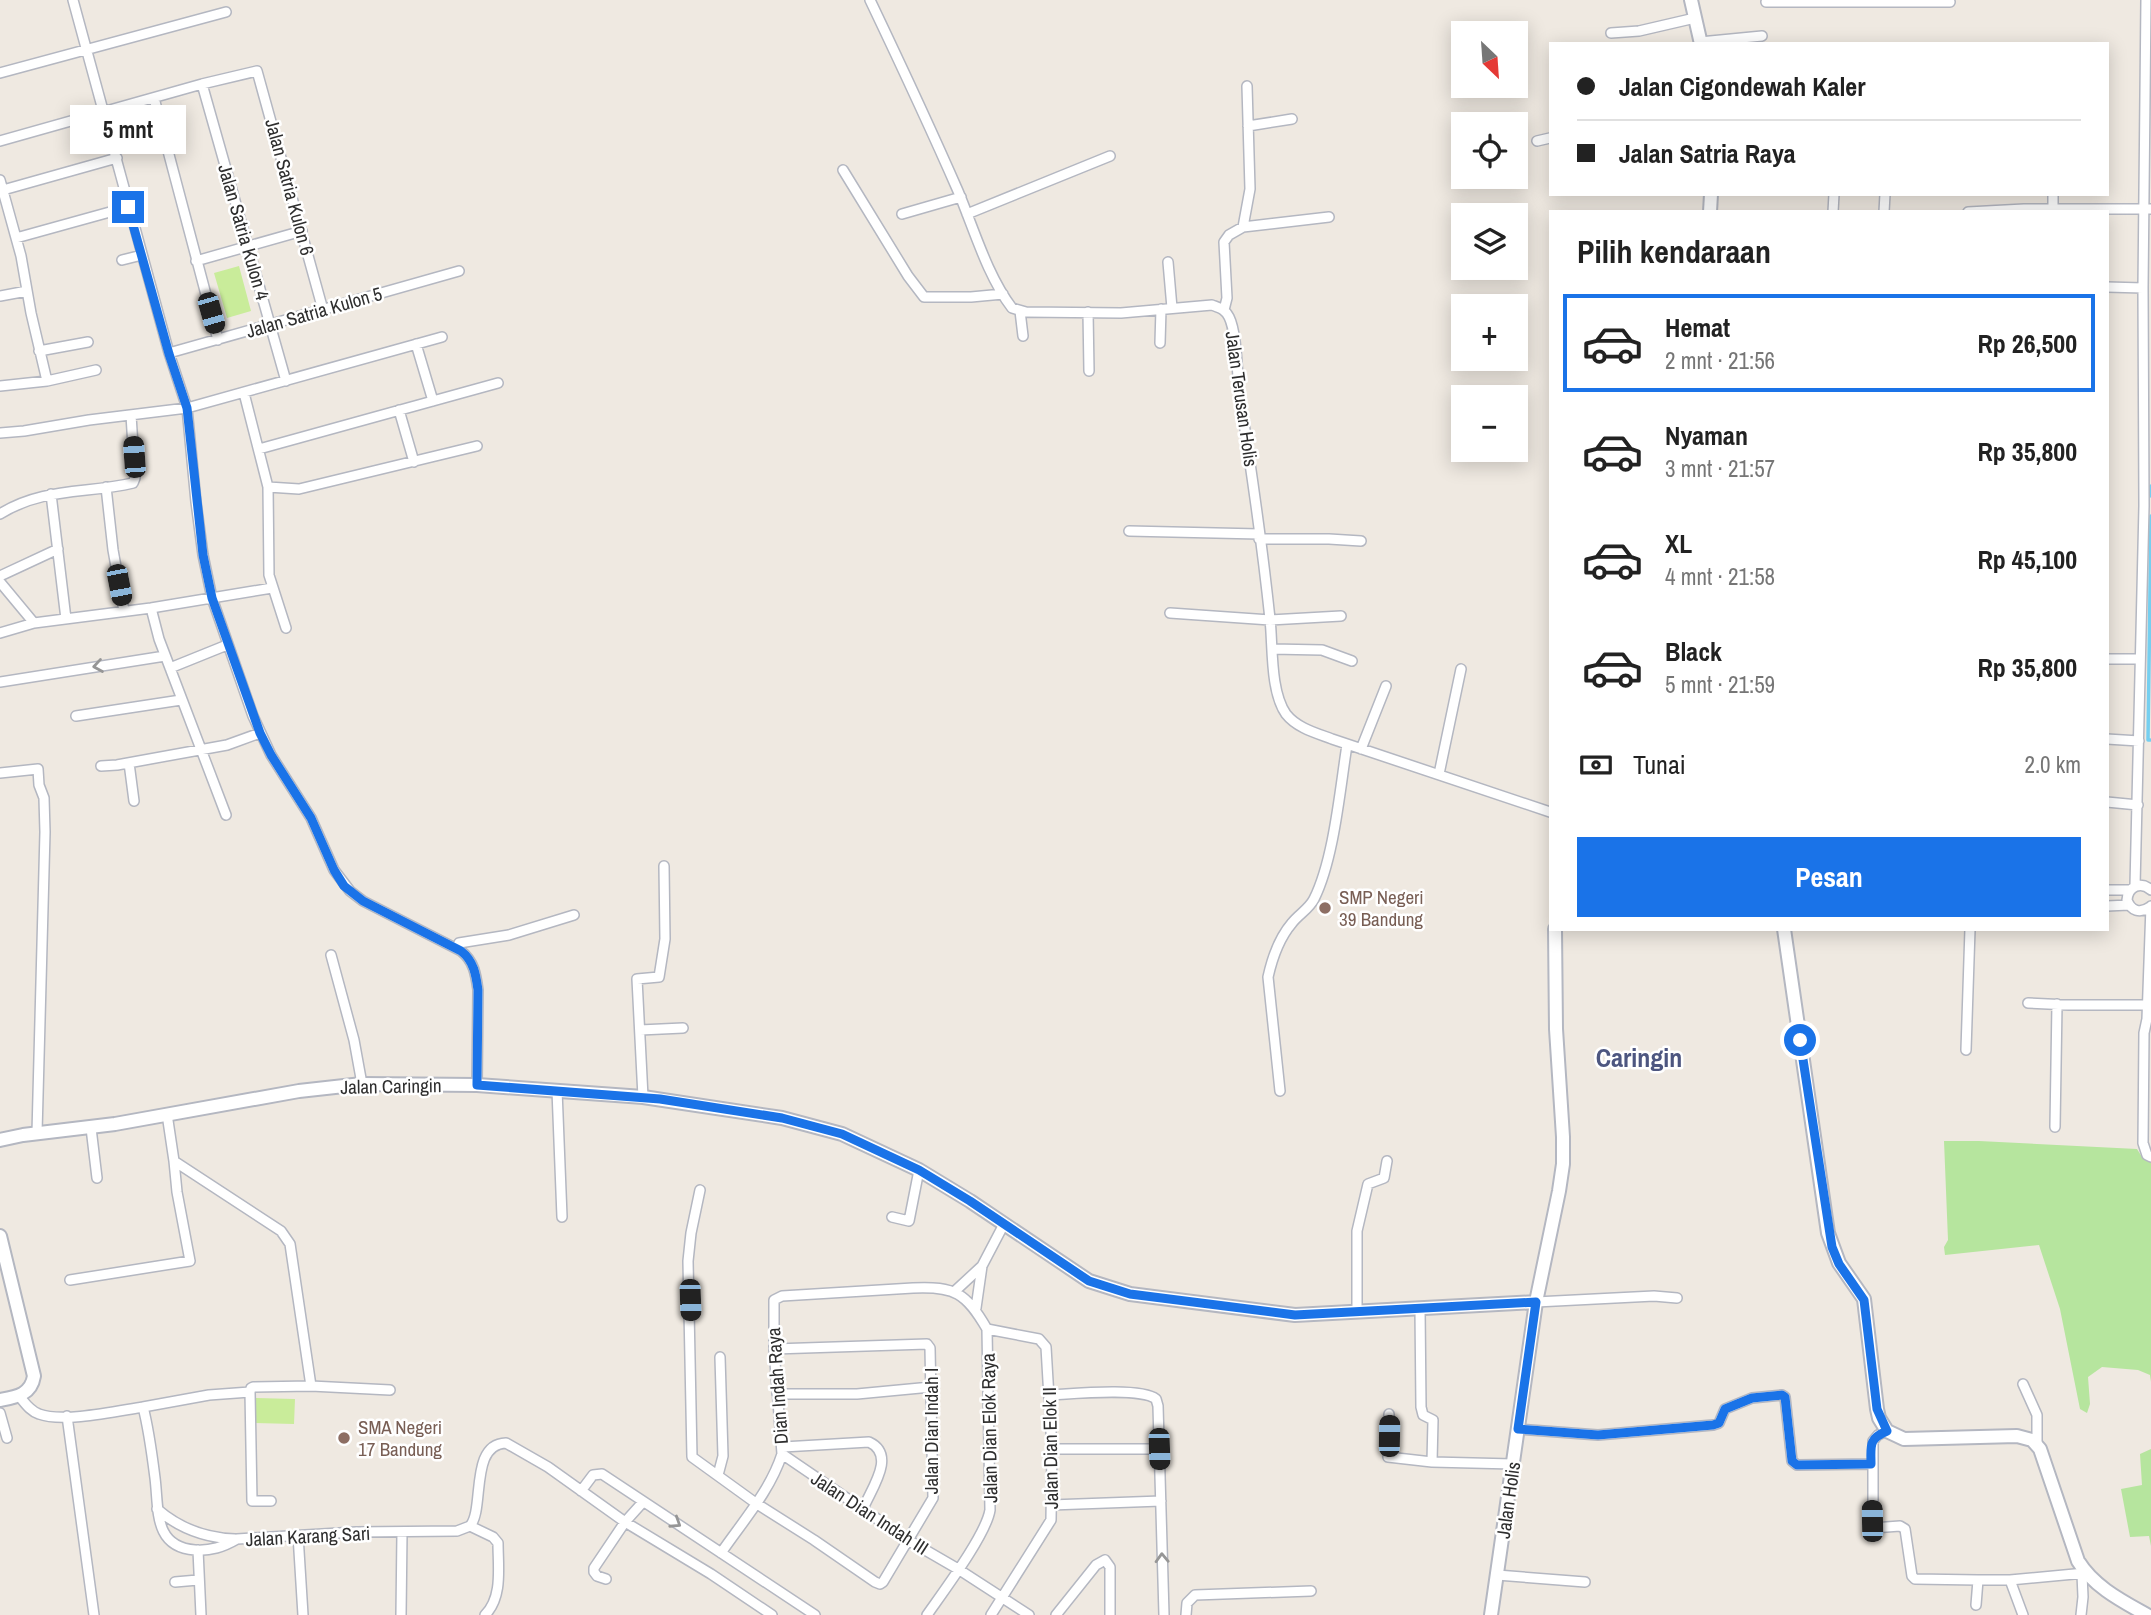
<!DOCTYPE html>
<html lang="id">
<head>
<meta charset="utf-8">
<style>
  body { margin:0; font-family:"Archivo Narrow",sans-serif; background:#f6f6f6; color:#222; height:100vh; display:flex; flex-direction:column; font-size:26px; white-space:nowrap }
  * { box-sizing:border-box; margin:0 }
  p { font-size:23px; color:#767676 }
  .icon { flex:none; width:38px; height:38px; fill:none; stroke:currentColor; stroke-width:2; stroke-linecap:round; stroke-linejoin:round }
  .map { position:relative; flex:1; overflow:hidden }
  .details { position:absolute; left:1549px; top:210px; width:560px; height:721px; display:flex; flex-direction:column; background:#fff; border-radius:0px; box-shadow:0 4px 18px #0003 }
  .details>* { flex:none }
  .banner { position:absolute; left:1549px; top:42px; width:560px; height:154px; border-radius:0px; box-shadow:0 4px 18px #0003; display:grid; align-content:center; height:154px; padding:0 28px; background:#fff }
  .needle { width:46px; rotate:155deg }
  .buttons { position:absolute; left:1451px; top:21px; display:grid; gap:14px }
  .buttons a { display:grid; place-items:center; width:77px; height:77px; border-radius:0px; background:#fff; box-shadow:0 4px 18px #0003; font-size:35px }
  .end { position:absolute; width:32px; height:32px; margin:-16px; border:9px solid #1a73e8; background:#fff; box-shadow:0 0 0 4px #fff }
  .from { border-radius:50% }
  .bubble { position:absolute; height:49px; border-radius:0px; background:#fff; box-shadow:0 4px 18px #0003; font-size:23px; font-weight:800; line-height:49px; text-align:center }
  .car { position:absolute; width:21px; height:42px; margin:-21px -10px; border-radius:9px; box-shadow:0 0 5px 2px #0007; background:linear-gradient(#222 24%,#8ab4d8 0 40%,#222 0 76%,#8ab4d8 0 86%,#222 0) }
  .banner b { display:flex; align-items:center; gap:24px; height:66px; font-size:26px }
  .banner b+b { border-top:2px solid #e0e0e0 }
  .banner i { width:18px; height:18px; background:#222 }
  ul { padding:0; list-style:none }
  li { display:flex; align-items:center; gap:21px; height:98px; margin:0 14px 10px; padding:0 14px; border:4px solid transparent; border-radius:0px }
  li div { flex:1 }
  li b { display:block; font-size:26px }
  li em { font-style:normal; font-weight:800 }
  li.active { border-color:#1a73e8 }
  li>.icon { width:63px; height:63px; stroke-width:1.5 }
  h2 { padding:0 28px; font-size:32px; line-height:84px }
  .pay { display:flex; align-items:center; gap:18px; height:77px; padding:0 28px; font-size:26px }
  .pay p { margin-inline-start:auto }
  .action { display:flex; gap:14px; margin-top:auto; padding:14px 28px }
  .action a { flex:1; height:80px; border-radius:0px; background:#1a73e8; color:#fff; font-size:28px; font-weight:800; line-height:80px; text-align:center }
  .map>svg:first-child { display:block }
  .green { fill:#b6e59e }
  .pitch { fill:#c9ec9a }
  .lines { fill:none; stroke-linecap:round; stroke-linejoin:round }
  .stream { stroke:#75cff0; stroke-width:3.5 }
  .street-casing { stroke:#b4b7c1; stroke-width:12 }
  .secondary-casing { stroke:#b4b7c1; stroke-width:16 }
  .street { stroke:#fff; stroke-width:9 }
  .secondary { stroke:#fff; stroke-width:12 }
  .oneway { stroke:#969696 }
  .route { stroke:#1a73e8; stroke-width:9 }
  .education-dot { fill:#8d6e63; stroke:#fff; stroke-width:2.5 }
  .labels { text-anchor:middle; stroke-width:5; stroke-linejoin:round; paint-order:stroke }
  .street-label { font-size:19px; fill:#2e2e2e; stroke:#fff }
  .education-label { font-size:19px; fill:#785e54; stroke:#fff; text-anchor:start }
  .district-label { font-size:26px; font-weight:bold; fill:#4d5680; stroke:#fff }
</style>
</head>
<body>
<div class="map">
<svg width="2151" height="1615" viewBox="0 0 2151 1615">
  <rect width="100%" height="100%" fill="#efe9e1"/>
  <!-- green -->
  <path class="green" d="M1944,1141H1979L2137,1149L2142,1157L2151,1161V1382L2150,1375L2138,1370L2102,1367L2088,1377L2090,1404L2087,1413L2080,1409L2060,1309L2039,1245L1945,1255L1944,1247L1948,1240Z
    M2151,1449V1546L2149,1536L2130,1537L2121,1489L2142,1485L2140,1454Z"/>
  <!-- pitch -->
  <path class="pitch" d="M239,266L251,311L227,318L214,273Z
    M256,1398L295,1399L294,1424L255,1423Z"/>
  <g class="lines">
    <!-- stream -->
    <path class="stream" d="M2151,496V486
      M2150,740H2148L2151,516"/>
    <!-- street casing -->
    <g class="street-casing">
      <path id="street" d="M73,0L169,353L187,408L196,502L203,555L212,598L253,716L271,755L311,818L334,870L350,891L363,901L461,951C474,961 476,975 478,990L477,1085
        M870,0C900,63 930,127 958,191C974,229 987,275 1012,308L1026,312L1121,313L1212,305C1220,308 1225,309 1229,317C1237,333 1237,371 1239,391C1251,467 1262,543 1270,619C1273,646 1270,691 1286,714C1297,728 1316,733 1332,739L1550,812
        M1766,2H1950
        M1611,33L1639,31L1695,18
        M1700,42L1762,36
        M0,73L226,12
        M202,84L286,381
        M154,98L218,340
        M1248,126L1292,119
        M0,141L202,84L257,71L323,310
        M1537,141L1550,138
        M843,170L908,276L924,297H971L1003,294
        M0,180L21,256L31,313L47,381
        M3,190L117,158
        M2053,194V209
        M1833,212L1834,194
        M1884,212L1885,194
        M1968,212L2024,209H2151
        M902,214L961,197
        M967,214L1110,156
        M1243,227L1250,189L1247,86
        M16,238L128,207
        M122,260L142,255
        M196,261L302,231
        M1168,262L1172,308
        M2107,287L2143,288
        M0,296L27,291
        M1224,310L1227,298L1224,242L1229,235L1243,227L1329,217
        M1020,311L1023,336
        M1088,312L1089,371
        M1160,343L1161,309
        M416,344L433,401
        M39,351L88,342
        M169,353L459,271
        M0,386L47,381L96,370
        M244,393L268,487L269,575L286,628
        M399,410L414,462
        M0,433L24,431L89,420L187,408L442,337
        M259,449L498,383
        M106,487L113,550L124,611
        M268,487L299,489L477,446
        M51,494L66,619
        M0,514C43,487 86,494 133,483L135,478L131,415
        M1129,531L1259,534
        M1259,539H1329L1361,541
        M0,576L58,549
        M0,582L34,623
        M151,608L159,639L226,815
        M1170,613L1270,620L1341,616
        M0,633L34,623L151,608L272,588
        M1272,649L1322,650L1352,661
        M2107,659H2140
        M170,668L227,645
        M0,682L165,656
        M76,716L181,700
        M2107,739L2139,741
        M1361,749L1386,686
        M129,763L134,801
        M101,766L117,765L227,745L260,733
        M0,773L38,769L39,785L44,798L45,832L37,1133
        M1439,774L1461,669
        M2107,802L2138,805
        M2135,886L2144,506L2143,288L2146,0
        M2107,890H2130
        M2107,906L2129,905
        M2151,906L2147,1019L2144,1033L2143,1143L2147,1155L2151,1157
        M2150,907C2140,914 2131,911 2127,900C2128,886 2141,881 2151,890
        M459,943L509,935L574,915
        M331,955L354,1040L362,1084
        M2028,1003L2069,1005H2151
        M640,1030L683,1028
        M1966,1050L1970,929
        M557,1090L562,1217
        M1280,1091L1268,977C1272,959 1280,937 1292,923C1299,914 1309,909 1314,899C1334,859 1340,789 1347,745
        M643,1097L637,979L659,977L665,939L664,866
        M167,1114L174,1161L281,1231L290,1244L311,1386
        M2055,1127L2057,1004
        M91,1128L97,1178
        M700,1190L691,1233L688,1261L692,1457L757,1504L814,1540L875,1582L880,1584L883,1582L933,1498L930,1348L927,1344L774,1349
        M892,1217L909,1221L919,1170
        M70,1280L190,1261L177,1192L174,1161
        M955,1291L982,1266L1004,1224
        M1536,1302L1654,1296L1677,1298
        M976,1308L982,1266
        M1420,1309L1421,1407L1423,1415L1433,1420L1432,1462
        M1357,1312V1231L1368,1184L1384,1178L1387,1161
        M987,1329L1039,1339L1046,1347L1052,1449L1051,1520L991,1615
        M2023,1384L2037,1415V1444
        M250,1392L252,1501H271
        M777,1394H857L931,1387
        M1049,1395C1071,1394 1140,1387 1156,1399L1158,1406L1164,1615
        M19,1396C25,1403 30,1411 39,1414C63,1423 117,1411 143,1407C149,1430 152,1454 155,1478C159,1509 153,1547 195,1550C211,1551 223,1547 237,1539L356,1532L457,1531L470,1526
        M143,1407L209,1395L250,1392L251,1388L253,1387L311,1386L390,1390
        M0,1413L7,1438
        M1389,1414L1388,1457L1432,1462L1513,1464
        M67,1416L94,1615
        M1518,1429L1598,1435L1713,1425L1719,1423L1725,1409L1752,1398L1782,1395L1785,1397L1792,1461L1797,1465L1871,1464
        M1887,1431L1878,1435L1873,1441V1528L1900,1526L1905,1529L1912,1576L1915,1579L1978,1580
        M783,1447L869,1442C897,1455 871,1489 863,1509
        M1052,1449H1159
        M782,1454L908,1540L958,1569L1029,1615
        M718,1475L723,1456L720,1357
        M581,1491L593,1475L602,1474L815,1615
        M1051,1505L1161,1501
        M157,1509C180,1529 205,1538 235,1539
        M470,1526C485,1509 469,1444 506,1443L548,1467L625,1522L711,1574L772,1615
        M470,1526L493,1537L498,1543C498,1567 503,1597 485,1615
        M298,1535L303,1615
        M198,1550L201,1615
        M721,1553C743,1521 770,1491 782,1454L774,1349V1300L782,1296L913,1288C955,1286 966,1293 987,1329L990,1510C986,1535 943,1592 927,1615
        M1497,1575L1585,1582
        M606,1579L597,1576L594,1572V1568L625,1522L643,1502
        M175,1582L198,1580
        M1976,1605L1978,1580H2010
        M401,1615L402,1533
        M1056,1615L1096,1565L1105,1560L1110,1567V1615
        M1186,1615L1187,1603L1195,1595L1311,1591
        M2023,1615L2010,1580L2085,1573
        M2081,1615L2083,1597L2082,1574"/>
    </g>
    <!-- secondary casing -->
    <g class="secondary-casing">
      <path id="secondary" d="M1691,0L1701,44
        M1710,212L1711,194
        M1784,929L1828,1233L1839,1263L1864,1299L1877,1409L1879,1418L1887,1431L1904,1439L2017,1436L2032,1440L2040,1449L2078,1561C2094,1587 2122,1601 2147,1615
        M0,1140L23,1135L115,1124L299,1091L362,1084L477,1085L643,1097L782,1118L842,1134L919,1170L970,1201L1089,1281L1130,1294L1295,1315L1536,1302
        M0,1236L34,1376C31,1395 16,1397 0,1400
        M1491,1615L1536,1302L1559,1191L1563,1164V1137L1556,1029L1555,929"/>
    </g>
    <!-- street -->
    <use href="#street" class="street"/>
    <!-- secondary -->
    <use href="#secondary" class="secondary"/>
  </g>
  <!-- one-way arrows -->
  <defs><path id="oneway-chevron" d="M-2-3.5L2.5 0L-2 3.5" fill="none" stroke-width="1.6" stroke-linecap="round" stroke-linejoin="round" transform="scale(1.75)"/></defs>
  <g class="oneway">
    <use href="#oneway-chevron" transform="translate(98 666) rotate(171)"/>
    <use href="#oneway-chevron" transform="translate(676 1523) rotate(33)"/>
    <use href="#oneway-chevron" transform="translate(1162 1558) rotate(-92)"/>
  </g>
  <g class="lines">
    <!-- route -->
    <path class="route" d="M128,207L169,354L187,408L203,555L212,598L260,733L271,755L311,818L334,870L344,886L363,901L461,951C474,961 476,975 478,990L477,1085L660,1099L782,1118L842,1134L919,1170L970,1201L1089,1281L1130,1294L1295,1315L1536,1302L1518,1429L1598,1435L1713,1425L1719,1423L1725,1409L1752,1398L1782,1395L1785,1397L1792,1461L1797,1465L1871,1464C1871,1446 1868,1439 1887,1431L1877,1409L1864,1300L1839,1264L1832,1247L1800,1040"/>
  </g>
  <!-- markers -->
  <g class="education-dot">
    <circle cx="1325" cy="908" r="7"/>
    <circle cx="344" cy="1438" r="7"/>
  </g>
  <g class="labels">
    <!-- street labels -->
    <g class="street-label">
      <text transform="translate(290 187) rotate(75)" y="7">Jalan Satria Kulon 6</text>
      <text transform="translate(244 232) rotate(74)" y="7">Jalan Satria Kulon 4</text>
      <text transform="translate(314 312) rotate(-16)" y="7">Jalan Satria Kulon 5</text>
      <text transform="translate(1242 399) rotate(82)" y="7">Jalan Terusan Holis</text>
      <text transform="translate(391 1086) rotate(-1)" y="7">Jalan Caringin</text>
      <text transform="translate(777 1386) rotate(-94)" y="7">Dian Indah Raya</text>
      <text transform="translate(989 1428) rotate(-91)" y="7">Jalan Dian Elok Raya</text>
      <text transform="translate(931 1431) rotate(-90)" y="7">Jalan Dian Indah I</text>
      <text transform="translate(1050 1448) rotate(-91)" y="7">Jalan Dian Elok II</text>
      <text transform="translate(1508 1500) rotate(-82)" y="7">Jalan Holis</text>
      <text transform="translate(870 1513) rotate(33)" y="7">Jalan Dian Indah III</text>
      <text transform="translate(308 1536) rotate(-3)" y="7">Jalan Karang Sari</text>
    </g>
    <!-- education labels -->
    <g class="education-label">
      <text x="1339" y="904">SMP Negeri<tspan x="1339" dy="22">39 Bandung</tspan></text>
      <text x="358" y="1434">SMA Negeri<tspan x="358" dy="22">17 Bandung</tspan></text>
    </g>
    <!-- district labels -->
    <g class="district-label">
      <text x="1639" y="1067">Caringin</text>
    </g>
  </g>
</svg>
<div class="buttons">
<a><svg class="needle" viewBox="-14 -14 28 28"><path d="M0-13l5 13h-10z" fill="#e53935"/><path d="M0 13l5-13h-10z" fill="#767676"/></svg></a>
<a><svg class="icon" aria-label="locate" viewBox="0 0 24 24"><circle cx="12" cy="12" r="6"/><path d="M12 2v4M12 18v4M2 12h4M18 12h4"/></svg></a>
<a><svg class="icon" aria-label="layers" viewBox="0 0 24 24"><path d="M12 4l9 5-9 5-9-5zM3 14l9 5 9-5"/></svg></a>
<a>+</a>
<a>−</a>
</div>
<i class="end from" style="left:1800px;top:1040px"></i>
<i class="end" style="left:128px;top:207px"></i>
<div class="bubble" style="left:70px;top:105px;width:116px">5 mnt</div>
<i class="car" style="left:211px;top:313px;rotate:164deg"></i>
<i class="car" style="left:134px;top:457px;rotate:356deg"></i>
<i class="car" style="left:119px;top:585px;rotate:169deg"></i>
<i class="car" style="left:690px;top:1300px;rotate:178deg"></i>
<i class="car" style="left:1389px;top:1436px;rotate:1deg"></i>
<i class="car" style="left:1159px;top:1449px;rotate:178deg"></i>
<i class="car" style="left:1872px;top:1521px;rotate:359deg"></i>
<div class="banner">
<b><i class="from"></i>Jalan Cigondewah Kaler</b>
<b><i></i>Jalan Satria Raya</b>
</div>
<section class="details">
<h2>Pilih kendaraan</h2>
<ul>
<li class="active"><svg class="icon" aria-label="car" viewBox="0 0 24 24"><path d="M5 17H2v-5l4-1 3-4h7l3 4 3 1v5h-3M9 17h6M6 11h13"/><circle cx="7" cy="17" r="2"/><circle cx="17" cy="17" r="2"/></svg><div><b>Hemat</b><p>2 mnt · 21:56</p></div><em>Rp 26,500</em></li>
<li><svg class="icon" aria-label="car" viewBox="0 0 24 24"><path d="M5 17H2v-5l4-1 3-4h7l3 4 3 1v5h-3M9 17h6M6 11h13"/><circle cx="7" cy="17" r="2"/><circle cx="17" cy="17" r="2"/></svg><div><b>Nyaman</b><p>3 mnt · 21:57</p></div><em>Rp 35,800</em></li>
<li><svg class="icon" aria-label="car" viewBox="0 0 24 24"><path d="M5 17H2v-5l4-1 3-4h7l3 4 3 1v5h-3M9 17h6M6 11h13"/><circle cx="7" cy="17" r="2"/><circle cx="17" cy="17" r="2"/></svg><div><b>XL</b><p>4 mnt · 21:58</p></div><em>Rp 45,100</em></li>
<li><svg class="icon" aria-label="car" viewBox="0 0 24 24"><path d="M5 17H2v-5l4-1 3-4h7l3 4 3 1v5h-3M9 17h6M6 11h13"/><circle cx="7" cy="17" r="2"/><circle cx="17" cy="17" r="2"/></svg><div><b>Black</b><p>5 mnt · 21:59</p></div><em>Rp 35,800</em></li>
</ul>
<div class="pay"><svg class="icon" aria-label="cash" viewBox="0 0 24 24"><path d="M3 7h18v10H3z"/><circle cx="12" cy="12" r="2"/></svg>Tunai<p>2.0 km</p></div>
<div class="action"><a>Pesan</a></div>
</section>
</div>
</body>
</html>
